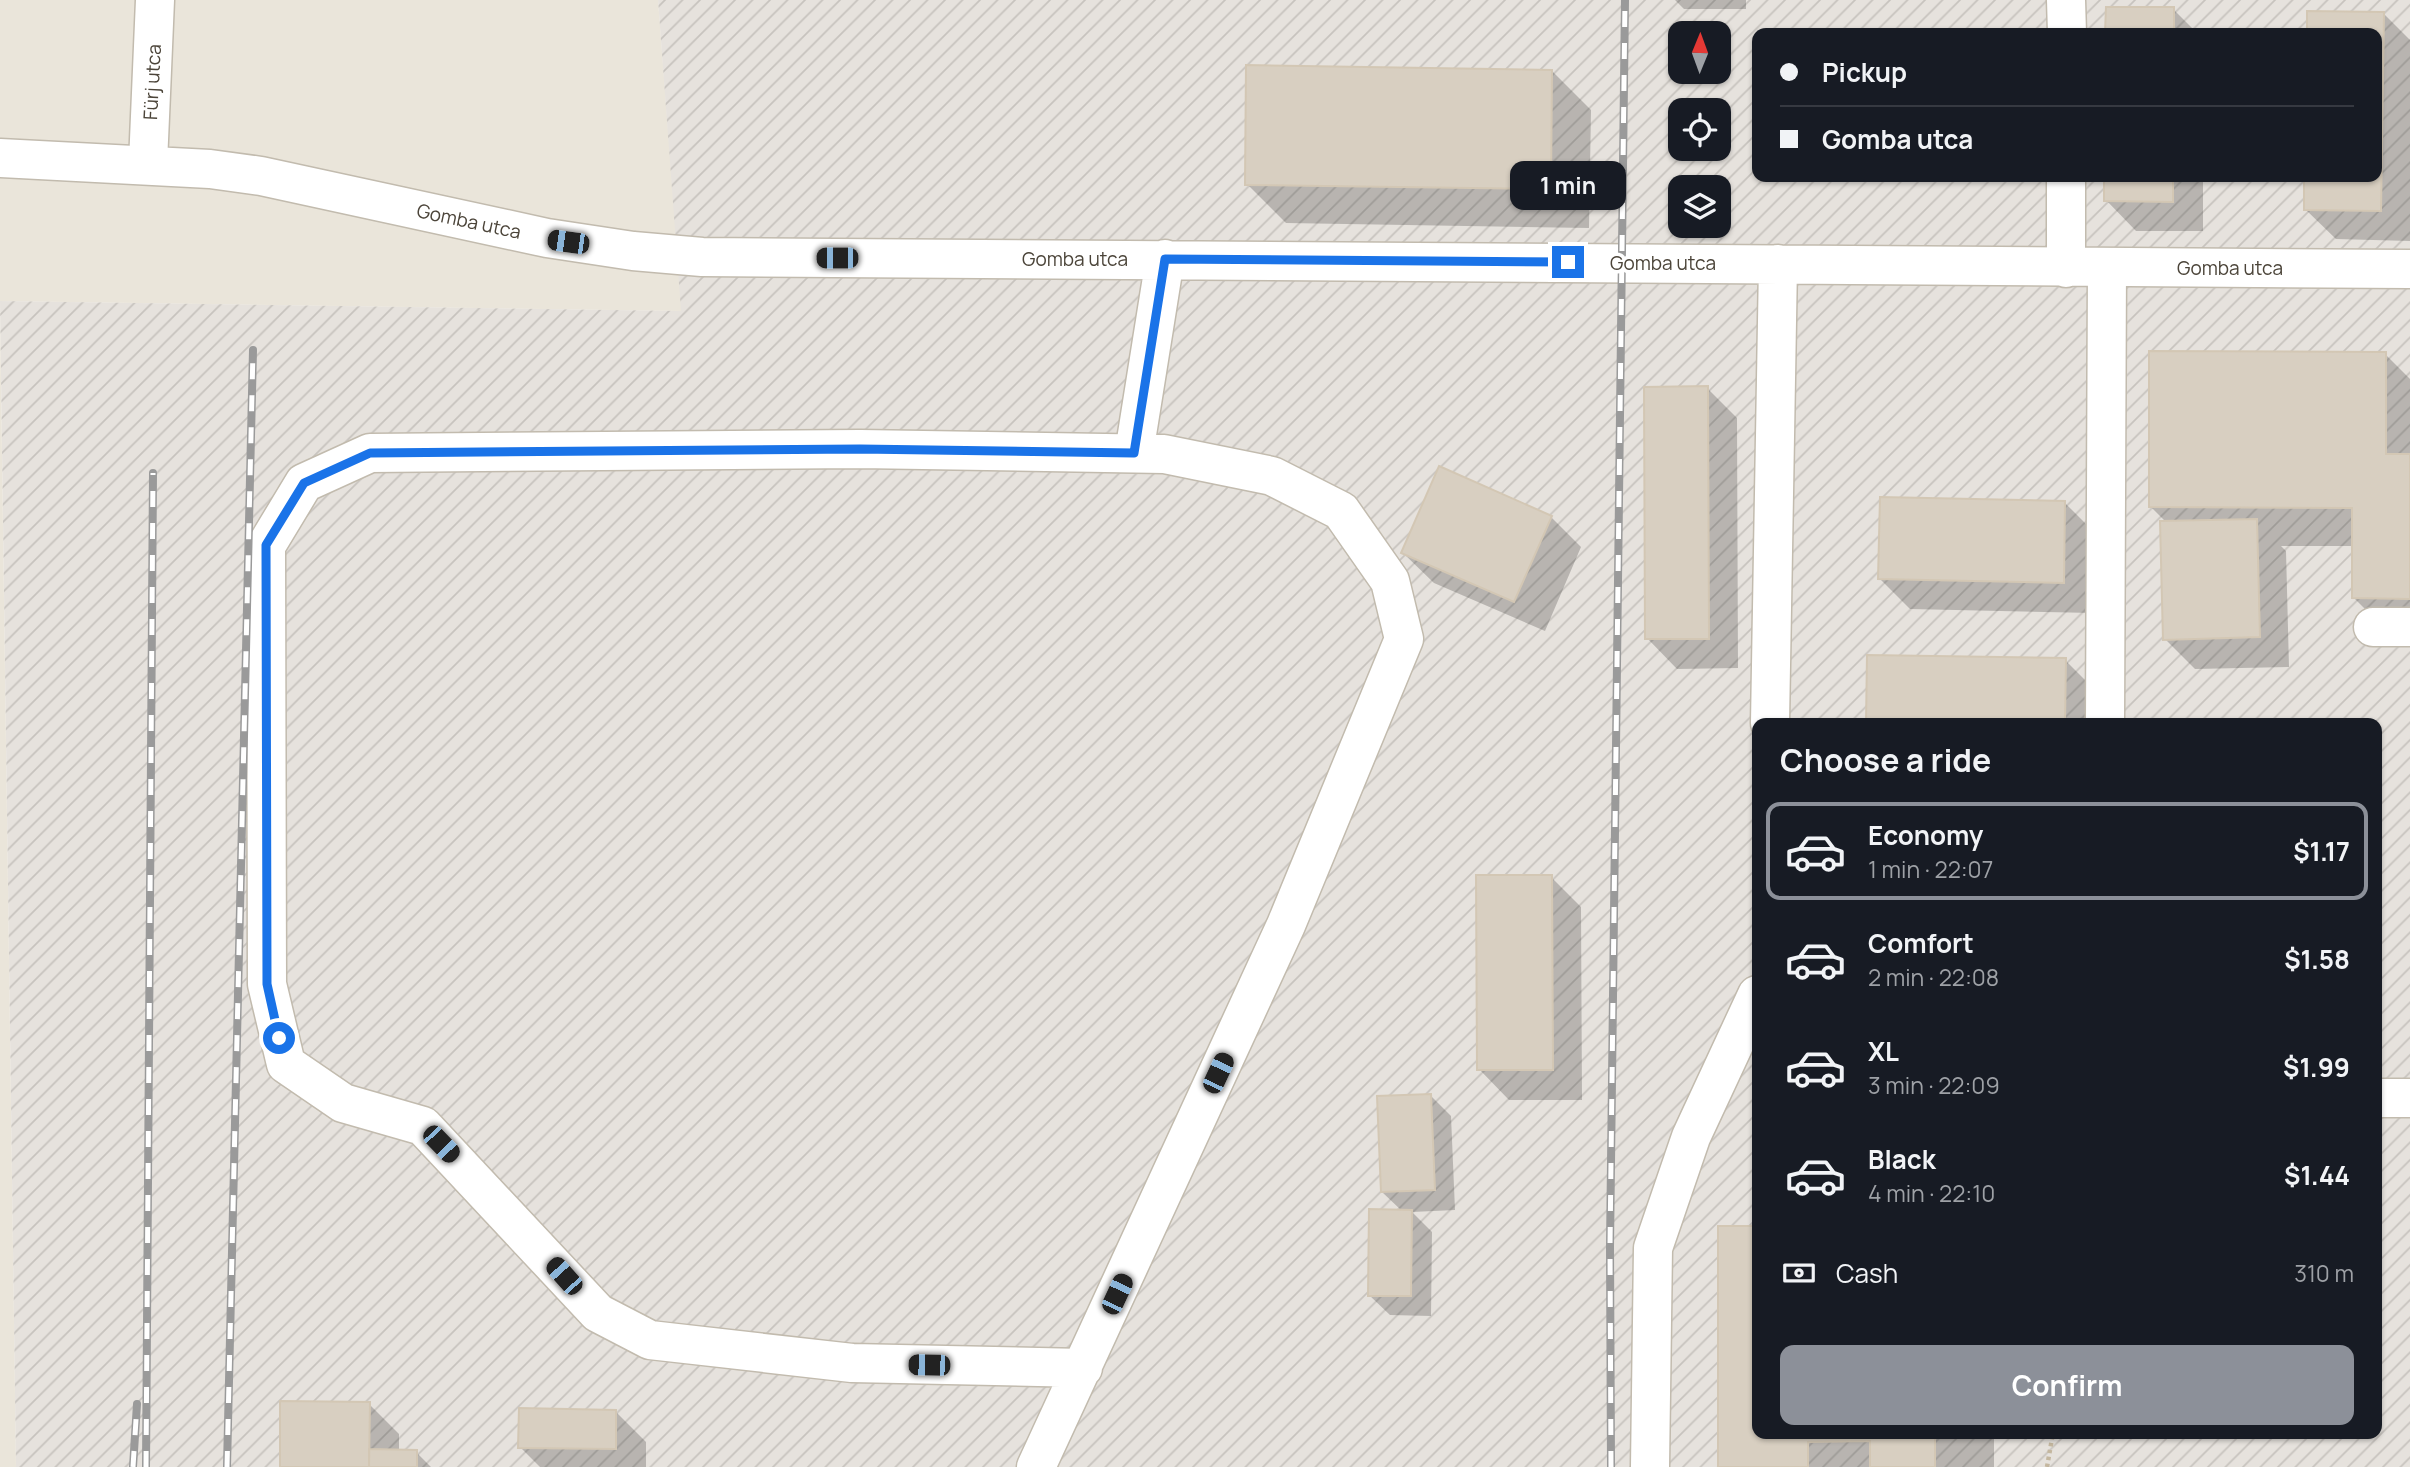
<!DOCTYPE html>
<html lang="en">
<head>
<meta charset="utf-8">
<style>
  body { margin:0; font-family:Manrope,sans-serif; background:#20242c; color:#f1f3f6; height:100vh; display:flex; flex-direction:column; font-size:26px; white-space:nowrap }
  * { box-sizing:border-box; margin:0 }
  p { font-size:23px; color:#9ea1a6 }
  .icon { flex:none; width:38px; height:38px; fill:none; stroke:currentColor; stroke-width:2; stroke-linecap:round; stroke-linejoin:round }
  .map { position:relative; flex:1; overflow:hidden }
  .details { position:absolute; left:1752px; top:718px; width:630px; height:721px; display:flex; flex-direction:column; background:#171b24; border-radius:14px; box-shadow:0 2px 5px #0004 }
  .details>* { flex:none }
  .guide { position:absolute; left:1752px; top:28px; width:630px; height:154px; border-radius:14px; box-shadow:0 2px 5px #0004; display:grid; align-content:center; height:154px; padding:0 28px; background:#171b24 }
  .needle { width:46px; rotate:1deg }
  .controls { position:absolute; left:1668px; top:21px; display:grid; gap:14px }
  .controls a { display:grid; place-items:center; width:63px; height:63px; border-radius:14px; background:#171b24; box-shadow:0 2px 5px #0004; font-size:35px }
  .end { position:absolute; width:32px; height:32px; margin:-16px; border:9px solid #1a73e8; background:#fff; box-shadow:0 0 0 4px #fff }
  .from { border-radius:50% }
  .bubble { position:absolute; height:49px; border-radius:14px; background:#171b24; box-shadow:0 2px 5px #0004; font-size:23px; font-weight:700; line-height:49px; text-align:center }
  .car { position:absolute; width:21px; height:42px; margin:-21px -10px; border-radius:9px; box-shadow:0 0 5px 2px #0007; background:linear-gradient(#222 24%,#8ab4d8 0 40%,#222 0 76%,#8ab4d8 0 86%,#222 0) }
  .guide b { display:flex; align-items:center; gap:24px; height:66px; font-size:26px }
  .guide b+b { border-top:2px solid #363941 }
  .guide i { width:18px; height:18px; background:#f1f3f6 }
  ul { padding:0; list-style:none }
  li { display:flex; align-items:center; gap:21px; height:98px; margin:0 14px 10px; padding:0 14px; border:4px solid transparent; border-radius:14px }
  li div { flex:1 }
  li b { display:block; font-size:26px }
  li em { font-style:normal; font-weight:700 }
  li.current { border-color:#8c9099 }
  li>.icon { width:63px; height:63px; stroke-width:1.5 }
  h2 { padding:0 28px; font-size:32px; line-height:84px }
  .pay { display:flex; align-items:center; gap:18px; height:77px; padding:0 28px; font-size:26px }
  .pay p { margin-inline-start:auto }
  .button { display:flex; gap:14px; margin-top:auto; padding:14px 28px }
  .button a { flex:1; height:80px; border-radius:14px; background:#8c9099; color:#fff; font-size:28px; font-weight:700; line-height:80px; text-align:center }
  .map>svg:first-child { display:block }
  .residential { fill:#eae5da }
  .industrial { fill:url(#industrial-furrows); fill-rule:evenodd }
  .shadow { fill:#0003 }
  .building { fill:#d8cfc1; stroke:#d3c7b4; stroke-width:2 }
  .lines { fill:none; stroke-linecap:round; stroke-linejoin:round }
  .minor-casing { stroke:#c2bbae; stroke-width:41 }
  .path { stroke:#c4b79f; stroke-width:4.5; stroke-dasharray:3.5 3.5; stroke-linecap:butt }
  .minor { stroke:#fff; stroke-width:38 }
  .rail-casing { stroke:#9a9a9a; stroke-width:8 }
  .rail { stroke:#fff; stroke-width:5; stroke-dasharray:16; stroke-linecap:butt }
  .route { stroke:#1a73e8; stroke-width:9 }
  .labels { text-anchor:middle; stroke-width:7; stroke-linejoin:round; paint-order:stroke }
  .street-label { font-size:19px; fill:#4b4439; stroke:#fff }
</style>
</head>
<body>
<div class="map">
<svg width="2410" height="1467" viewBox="0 0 2410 1467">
  <defs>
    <pattern id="industrial-furrows" width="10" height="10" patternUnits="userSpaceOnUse" patternTransform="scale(1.75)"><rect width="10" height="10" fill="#e6e2dd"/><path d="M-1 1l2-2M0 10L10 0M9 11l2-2" fill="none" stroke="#c7c3be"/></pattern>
  </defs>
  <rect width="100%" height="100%" fill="#f6f3ec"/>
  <!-- residential -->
  <path class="residential" d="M0,0H658L682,311L0,301Z
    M0,311L16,1467H0Z"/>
  <!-- industrial -->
  <path class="industrial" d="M658,0H2410V1467H16L0,301L681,311ZM1680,33H1718V72H1680ZM1757,33H2376V177H1757ZM1680,110H1718V149H1680ZM1680,187H1718V226H1680ZM1757,723H2376V1433H1757Z"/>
  <!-- shadow -->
  <path class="shadow" d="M1675,0H1746V9H1684Z
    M2107,9H2173L2197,33H2107Z
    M2309,13L2384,14L2410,40V241L2336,239L2305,209L2306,177H2376V33H2308Z
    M1552,71L1591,110L1589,228L1286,223L1247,184Z
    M2106,177H2203V231H2136L2106,200Z
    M2385,354L2410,379V637H2393L2354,598V546H2281L2286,551L2289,667L2195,669L2165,639L2167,523L2151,507Z
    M1707,388L1737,418L1738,668L1677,669L1647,638Z
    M2065,503L2095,533L2094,613L1910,609L1880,579Z
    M1551,517L1581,547L1545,631L1434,583L1403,553Z
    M2065,660L2095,690V723H1868Z
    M1551,877L1581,907L1582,1100H1509L1479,1069Z
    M1430,1095L1451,1116L1455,1210L1412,1212L1432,1232L1431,1316L1390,1315L1369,1295L1402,1211L1382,1192Z
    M1757,1227V1433H1994V1467H1720Z
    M369,1404L399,1434V1452H416L431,1467H281Z
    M616,1412L646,1442V1467H540L520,1447Z"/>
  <!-- building -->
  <path class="building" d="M2106,7H2174V33H2105Z
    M2307,11L2384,12L2381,211L2304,210V177H2376V33H2307Z
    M1246,65L1552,70L1551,189L1245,185Z
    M2104,177H2173V202L2104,201Z
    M2149,351L2386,352V454H2410V599L2352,598V508L2149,507Z
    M1708,386L1709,639H1645L1644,387Z
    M1439,466L1552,516L1514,602L1401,553Z
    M1880,497L2065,501L2064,583L1878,579Z
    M2257,519L2260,637L2163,640L2160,521Z
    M1867,655L2066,658L2065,723H1866Z
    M1476,875H1552L1553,1070H1477Z
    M1431,1094L1435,1190L1381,1192L1377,1096Z
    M1369,1209L1412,1210L1411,1296H1368Z
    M1718,1226H1757V1433H1956V1438H1935V1467H1870V1441L1808,1442V1467H1718Z
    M280,1401L370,1402L369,1467H280Z
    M519,1408L616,1410V1449L518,1448Z
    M369,1449L417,1450V1467H369Z"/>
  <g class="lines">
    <!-- minor casing -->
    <g class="minor-casing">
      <path id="minor" d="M2066,0L2067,33
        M0,158L210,169L261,176L547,238L633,251L702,257L2410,269
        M148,163L155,0
        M2066,268V177
        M1134,453L1165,259
        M2373,627H2410
        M1770,723L1778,264
        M2105,723L2107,267
        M2376,1098H2410
        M1036,1467L1286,925L1404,639L1390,581L1341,511L1272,476L1164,454L860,449L370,453L304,483L266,546L267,984L286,1064L343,1103L423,1126L598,1313L650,1340L852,1363L1083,1368
        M1650,1467L1653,1248L1691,1137L1757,995"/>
    </g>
    <!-- path -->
    <path class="path" d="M2047,1467L2053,1433"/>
    <!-- minor -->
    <use href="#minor" class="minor"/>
    <!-- rail casing -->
    <g class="rail-casing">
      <path id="rail" d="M133,1467L137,1404
        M146,1467L153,473
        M227,1467L253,350
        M1611,1467L1610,1246L1625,0"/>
    </g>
    <!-- rail -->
    <use href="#rail" class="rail"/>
  </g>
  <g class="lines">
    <!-- route -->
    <path class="route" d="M279,1038L267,984L266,545L304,483L370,453L860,449L1134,453L1165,259L1568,262"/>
  </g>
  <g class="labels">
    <!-- street labels -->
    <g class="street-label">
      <text transform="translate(152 82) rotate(-87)" y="7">Fürj utca</text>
      <text transform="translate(469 221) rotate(12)" y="7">Gomba utca</text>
      <text x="1075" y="266">Gomba utca</text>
      <text x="1663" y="270">Gomba utca</text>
      <text x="2230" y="275">Gomba utca</text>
    </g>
  </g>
</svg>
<div class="controls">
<a><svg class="needle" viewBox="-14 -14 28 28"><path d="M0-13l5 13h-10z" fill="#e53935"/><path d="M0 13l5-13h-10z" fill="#9ea1a6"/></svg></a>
<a><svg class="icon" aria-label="locate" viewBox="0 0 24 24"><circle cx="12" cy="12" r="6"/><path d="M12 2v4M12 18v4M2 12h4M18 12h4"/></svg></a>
<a><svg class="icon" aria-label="layers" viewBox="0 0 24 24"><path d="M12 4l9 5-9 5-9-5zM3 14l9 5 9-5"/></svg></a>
</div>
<i class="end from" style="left:279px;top:1038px"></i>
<i class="end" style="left:1568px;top:262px"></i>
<div class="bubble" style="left:1510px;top:161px;width:116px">1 min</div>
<i class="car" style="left:568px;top:242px;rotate:278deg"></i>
<i class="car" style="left:837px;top:258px;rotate:270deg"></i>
<i class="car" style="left:1218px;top:1073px;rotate:25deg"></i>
<i class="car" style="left:441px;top:1144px;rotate:136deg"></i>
<i class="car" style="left:564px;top:1276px;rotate:318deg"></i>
<i class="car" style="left:1117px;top:1294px;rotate:25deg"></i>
<i class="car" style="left:929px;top:1365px;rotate:271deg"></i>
<div class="guide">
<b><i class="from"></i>Pickup</b>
<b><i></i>Gomba utca</b>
</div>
<section class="details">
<h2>Choose a ride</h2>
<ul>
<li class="current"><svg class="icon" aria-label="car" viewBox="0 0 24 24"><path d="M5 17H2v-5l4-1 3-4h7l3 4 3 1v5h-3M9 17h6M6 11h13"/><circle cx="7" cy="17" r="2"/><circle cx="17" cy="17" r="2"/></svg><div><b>Economy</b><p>1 min · 22:07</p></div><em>$1.17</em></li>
<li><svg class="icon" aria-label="car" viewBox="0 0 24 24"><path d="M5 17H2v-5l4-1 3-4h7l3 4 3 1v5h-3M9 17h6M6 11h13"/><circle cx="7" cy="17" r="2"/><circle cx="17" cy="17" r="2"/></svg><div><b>Comfort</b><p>2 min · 22:08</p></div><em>$1.58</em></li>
<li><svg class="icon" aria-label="car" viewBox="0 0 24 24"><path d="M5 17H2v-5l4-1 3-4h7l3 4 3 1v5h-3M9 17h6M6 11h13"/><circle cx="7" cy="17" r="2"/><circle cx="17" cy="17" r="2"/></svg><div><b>XL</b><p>3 min · 22:09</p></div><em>$1.99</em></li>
<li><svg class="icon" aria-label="car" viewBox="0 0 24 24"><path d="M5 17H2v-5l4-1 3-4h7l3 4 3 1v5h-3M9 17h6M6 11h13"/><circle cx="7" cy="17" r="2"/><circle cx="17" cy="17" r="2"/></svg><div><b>Black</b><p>4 min · 22:10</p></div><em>$1.44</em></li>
</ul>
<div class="pay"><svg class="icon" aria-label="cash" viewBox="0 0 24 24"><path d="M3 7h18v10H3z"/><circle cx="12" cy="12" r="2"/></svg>Cash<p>310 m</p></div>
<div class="button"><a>Confirm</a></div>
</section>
</div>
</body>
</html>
